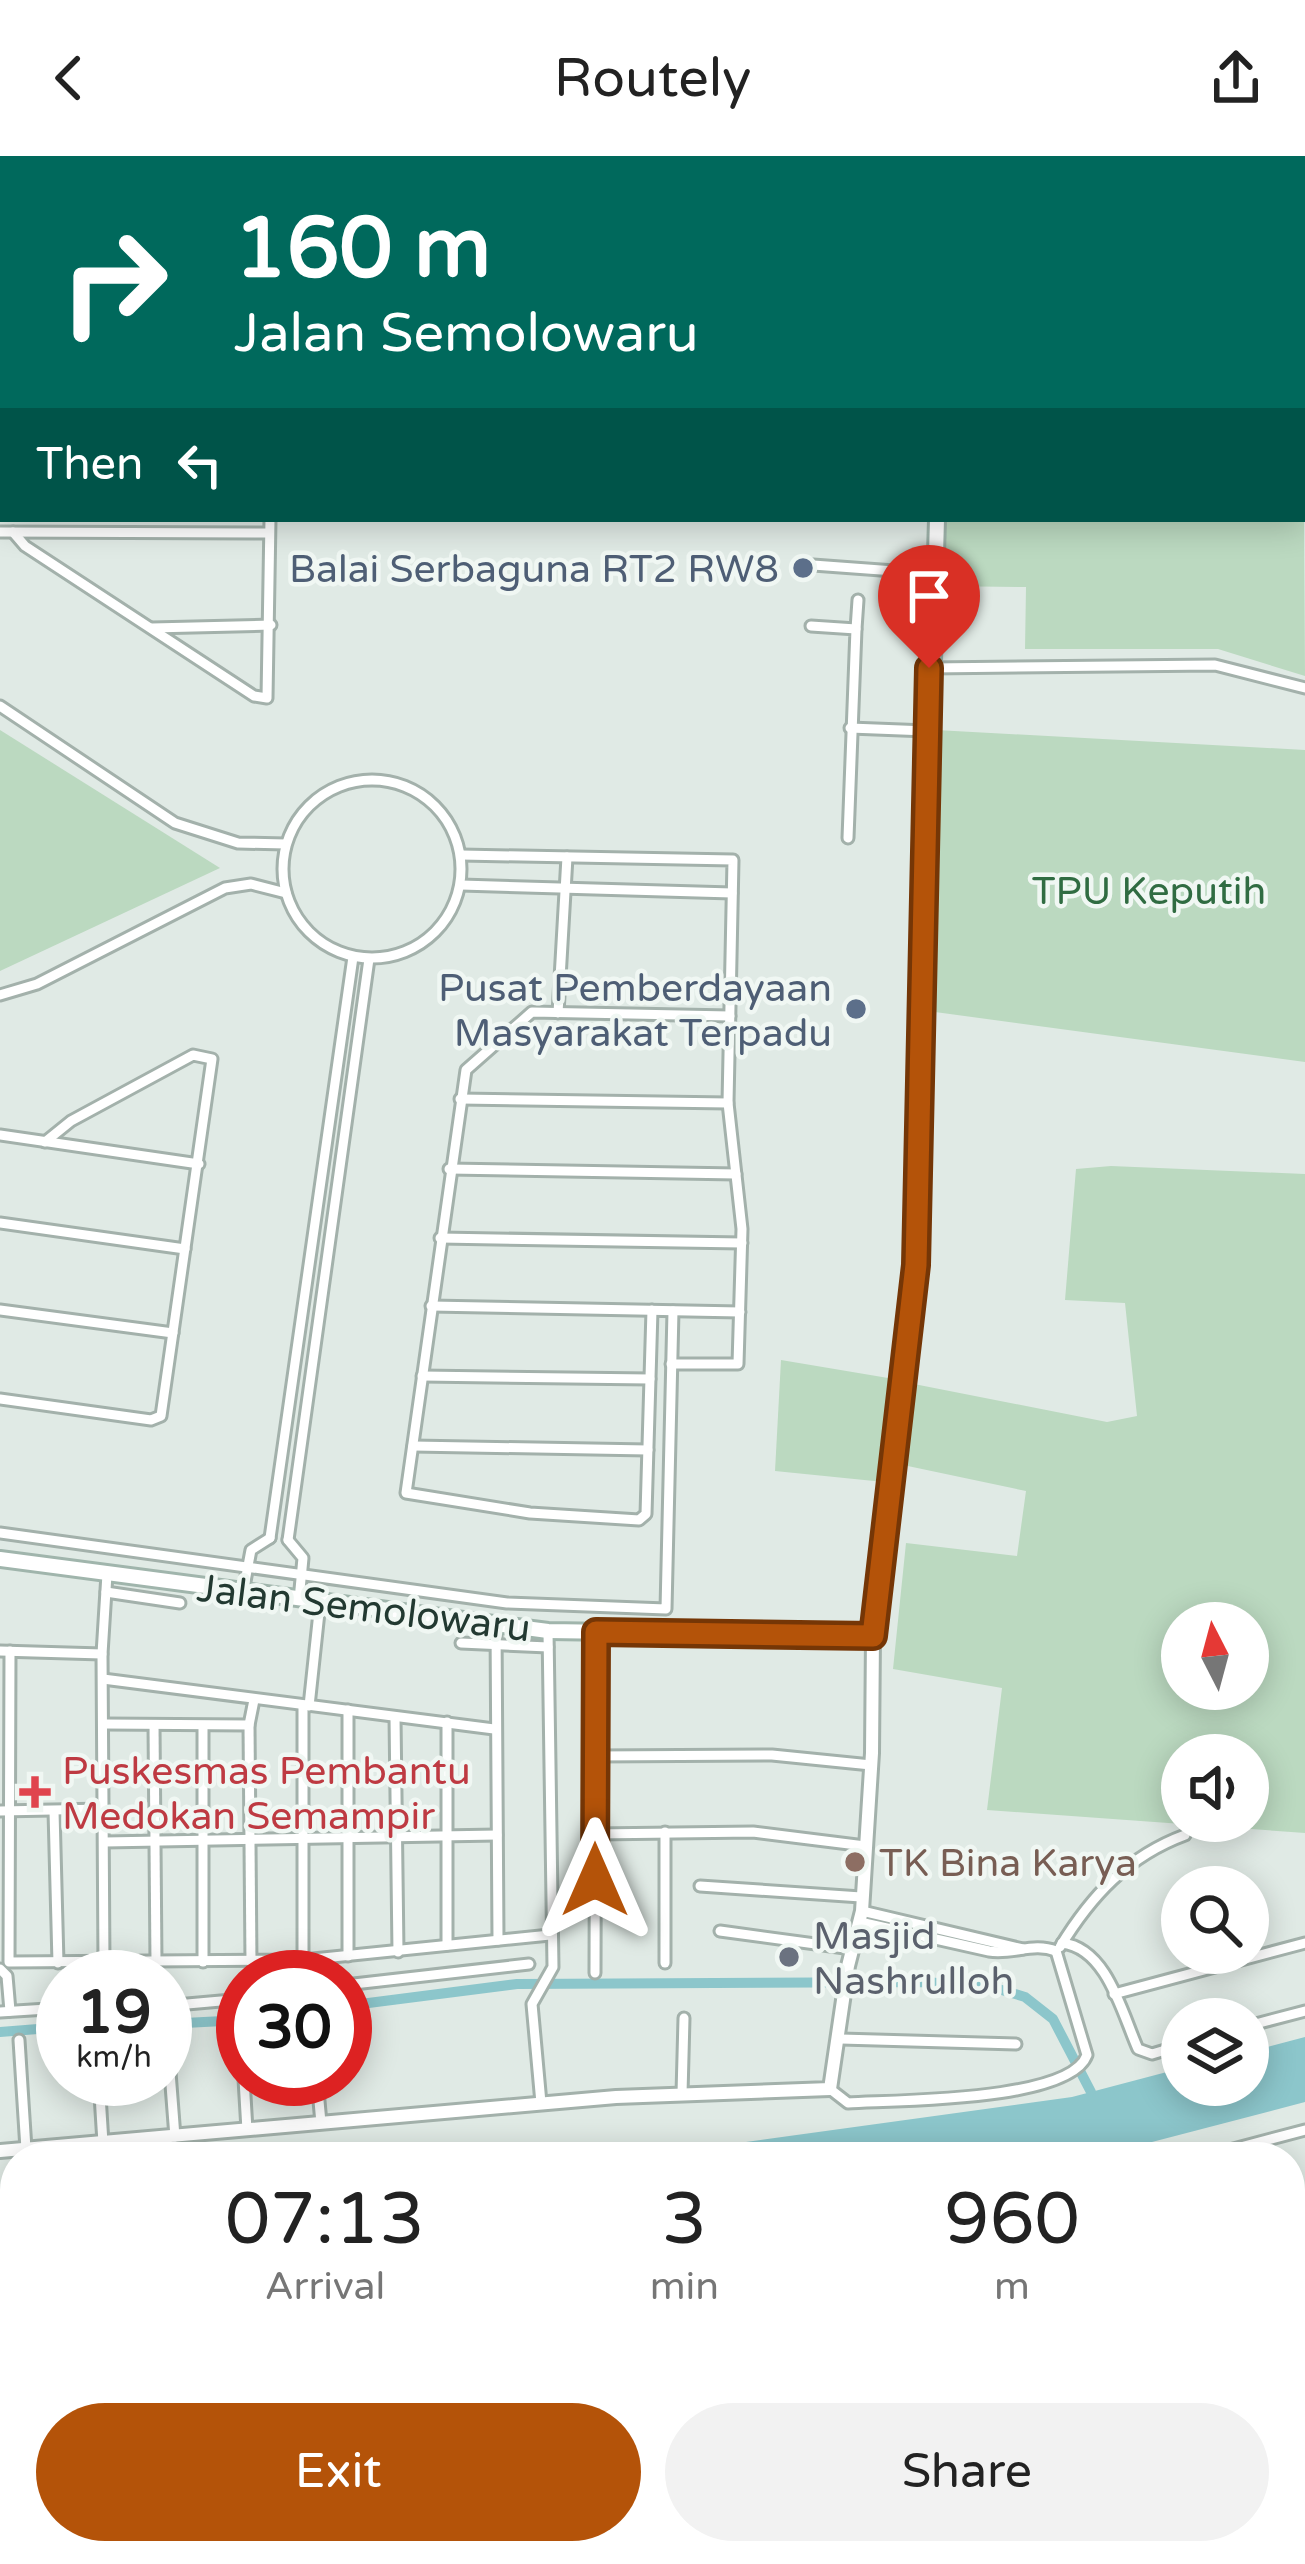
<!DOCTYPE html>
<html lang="en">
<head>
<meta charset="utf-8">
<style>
  :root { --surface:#fff; --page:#f2f2f2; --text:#222; --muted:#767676; --accent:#b45309 }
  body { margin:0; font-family:"Varela Round",sans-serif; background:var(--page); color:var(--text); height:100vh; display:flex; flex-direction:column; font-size:45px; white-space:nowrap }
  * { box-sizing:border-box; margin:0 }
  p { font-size:39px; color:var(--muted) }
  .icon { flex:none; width:66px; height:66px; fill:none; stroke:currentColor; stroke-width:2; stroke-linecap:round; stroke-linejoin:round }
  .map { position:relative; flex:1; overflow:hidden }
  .panel { position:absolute; left:0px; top:1986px; width:1305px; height:423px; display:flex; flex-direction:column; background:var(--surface); border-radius:48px 48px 0 0; box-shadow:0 6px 30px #0003 }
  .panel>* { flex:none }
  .banner { position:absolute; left:0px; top:0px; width:1305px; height:366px; box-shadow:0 6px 30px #0003; background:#00695c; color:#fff; overflow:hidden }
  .needle { width:78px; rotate:354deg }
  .tools { position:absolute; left:1161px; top:1446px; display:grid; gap:24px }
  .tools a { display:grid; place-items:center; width:108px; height:108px; border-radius:50%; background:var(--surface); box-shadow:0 6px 30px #0003; font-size:60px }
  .speed { position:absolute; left:36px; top:1794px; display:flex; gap:24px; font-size:60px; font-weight:700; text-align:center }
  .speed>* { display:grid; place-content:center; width:156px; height:156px; border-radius:50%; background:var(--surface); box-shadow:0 6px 30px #0003; line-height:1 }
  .speed small { font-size:30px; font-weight:400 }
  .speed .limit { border:18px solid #d22; background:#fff; color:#111 }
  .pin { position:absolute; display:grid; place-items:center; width:102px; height:102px; color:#fff; margin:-123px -51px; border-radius:50% 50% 50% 0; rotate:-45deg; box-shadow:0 0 12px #0007 }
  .pin .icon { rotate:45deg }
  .me { position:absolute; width:132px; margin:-66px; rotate:0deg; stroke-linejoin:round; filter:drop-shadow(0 0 9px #0008) }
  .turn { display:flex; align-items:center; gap:42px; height:252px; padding:0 36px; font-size:54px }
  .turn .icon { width:156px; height:156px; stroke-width:2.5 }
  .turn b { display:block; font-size:84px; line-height:102px }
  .then { display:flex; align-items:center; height:114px; padding:0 36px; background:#0003; gap:24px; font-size:45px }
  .eta { display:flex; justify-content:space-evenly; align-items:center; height:204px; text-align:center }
  .eta b { font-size:72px; font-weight:600; line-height:84px }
  .action { display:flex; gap:24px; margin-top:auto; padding:24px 36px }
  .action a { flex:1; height:138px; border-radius:72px; background:var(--accent); color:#fff; font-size:48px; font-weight:600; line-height:138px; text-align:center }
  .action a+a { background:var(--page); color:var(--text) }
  header { display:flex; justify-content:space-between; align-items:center; height:156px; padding:0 36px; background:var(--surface); font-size:54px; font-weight:600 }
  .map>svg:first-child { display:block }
  .green { fill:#bbd9c0; fill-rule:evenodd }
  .water { fill:#8cc6cb }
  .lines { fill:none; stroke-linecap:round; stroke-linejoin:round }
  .canal { stroke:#8cc6cb; stroke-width:10 }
  .minor-casing { stroke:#a3b1ab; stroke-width:15 }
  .tertiary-casing { stroke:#a3b1ab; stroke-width:18 }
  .secondary-casing { stroke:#a0b5ac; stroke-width:20 }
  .minor { stroke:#fff; stroke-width:9 }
  .tertiary { stroke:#fff; stroke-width:12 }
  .secondary { stroke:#fff; stroke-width:14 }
  .route-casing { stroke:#753606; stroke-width:30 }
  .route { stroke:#b45309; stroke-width:21 }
  .service-dot { fill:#5c6f8a; stroke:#f0f7f3; stroke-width:4.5 }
  .health-dot { fill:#e0444e; stroke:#f0f7f3; stroke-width:4.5 }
  .education-dot { fill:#8d6e63; stroke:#f0f7f3; stroke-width:4.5 }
  .worship-dot { fill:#6b7280; stroke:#f0f7f3; stroke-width:4.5 }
  .labels { text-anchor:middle; stroke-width:9; stroke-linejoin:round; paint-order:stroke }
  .service-label { font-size:39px; fill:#4e5e75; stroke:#f0f7f3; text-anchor:end }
  .park-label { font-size:39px; fill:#306c42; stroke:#f0f7f3 }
  .street-label { font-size:39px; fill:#223931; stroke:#f0f7f3 }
  .health-label { font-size:39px; fill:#be3a42; stroke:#f0f7f3; text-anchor:start }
  .education-label { font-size:39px; fill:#785e54; stroke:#f0f7f3; text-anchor:start }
  .worship-label { font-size:39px; fill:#5b616d; stroke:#f0f7f3; text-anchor:start }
</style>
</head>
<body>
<header><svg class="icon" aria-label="back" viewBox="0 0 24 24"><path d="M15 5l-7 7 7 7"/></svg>Routely<svg class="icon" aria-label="share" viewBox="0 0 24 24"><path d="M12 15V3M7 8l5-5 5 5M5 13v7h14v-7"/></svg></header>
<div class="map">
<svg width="1305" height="2408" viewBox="0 0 1305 2408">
  <rect width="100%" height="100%" fill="#e0eae5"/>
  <g class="green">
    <path d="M1302 42 1305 520 1218 493H1025L1026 431 938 430 942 363H1302Z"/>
    <path d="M0 574 220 712 0 815Z"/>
    <path d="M936 574 1305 594V906L935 856Z"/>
    <path d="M1111 1010 1305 1018V1677L987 1654 1002 1532 893 1513 906 1387 1017 1400 1026 1335 903 1309 914 1228 1107 1266 1137 1260 1125 1147 1065 1144 1076 1013ZM1248 1467V1533H1182V1467ZM1248 1599V1665H1182V1599Z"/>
    <path d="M781 1204 900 1224 884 1326 775 1315Z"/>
  </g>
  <path class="water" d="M1305 1881V1946L1152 1986 1066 2001H638L1072 1941 1182 1912V1929H1248V1896Z"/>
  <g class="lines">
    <g class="canal">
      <path d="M345 1850 517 1828 926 1826 995 1832 1025 1841 1053 1863 1091 1936"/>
      <path d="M165 1868 243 1864"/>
      <path d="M0 1876 63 1871"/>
    </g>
    <defs>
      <g id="minor">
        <path d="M925 0 932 3"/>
        <path d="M864 3 865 0"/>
        <path d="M911 3 912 0"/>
        <path d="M979 3V0"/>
        <path d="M1302 29H1305"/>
        <path d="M0 265H3"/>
        <path d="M0 376 269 377"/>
        <path d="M13 376 25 390 254 540 267 542 270 363"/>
        <path d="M813 409 935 418"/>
        <path d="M811 470 856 473 848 682"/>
        <path d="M152 472 271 469"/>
        <path d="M856 473 858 444"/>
        <path d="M930 512 1215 509 1305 532"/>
        <path d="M0 550 175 667 238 687 286 688"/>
        <path d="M850 572 927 575"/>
        <circle cx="372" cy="713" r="89"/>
        <path d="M461 699 733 704 728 947 742 1073 738 1208H671"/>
        <path d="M461 729 732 737"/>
        <path d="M0 839 37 828 225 732 251 728 286 737"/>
        <path d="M558 857 567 701"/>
        <path d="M460 943 728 947"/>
        <path d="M0 979 199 1008"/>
        <path d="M449 1013 736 1018"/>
        <path d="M0 1067 185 1093"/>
        <path d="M440 1082 742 1087"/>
        <path d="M431 1150 740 1156"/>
        <path d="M0 1154 173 1177"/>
        <path d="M652 1154 646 1358 639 1364 530 1357 406 1337 466 914 532 856 730 860"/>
        <path d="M422 1220 650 1223"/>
        <path d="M0 1243 151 1264 161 1260 212 903 193 899 71 965 45 986"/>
        <path d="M413 1290 648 1294"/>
        <path d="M0 1377 507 1447 666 1453 673 1155"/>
        <path d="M270 1382 353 801"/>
        <path d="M288 1384 369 803"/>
        <path d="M288 1384 303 1402 299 1444"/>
        <path d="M106 1436 180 1447"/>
        <path d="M243 1436 251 1394 270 1382"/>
        <path d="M496 1470 498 1784"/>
        <path d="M461 1487 548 1491"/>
        <path d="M0 1495 102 1498"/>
        <path d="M10 1495 9 1806 303 1804 550 1779"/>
        <path d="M103 1523 494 1573"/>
        <path d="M303 1549V1804"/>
        <path d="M309 1550 320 1447"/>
        <path d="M348 1554V1800"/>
        <path d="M395 1561 398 1796"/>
        <path d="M447 1566V1789"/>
        <path d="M105 1568 249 1569 254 1544"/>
        <path d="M154 1569 156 1806"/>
        <path d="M249 1569 251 1806"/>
        <path d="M203 1570V1806"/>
        <path d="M596 1600 772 1599 871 1609"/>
        <path d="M0 1655 105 1653"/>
        <path d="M54 1655 58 1807"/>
        <path d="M665 1676V1807"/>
        <path d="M595 1678 753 1676 865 1690"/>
        <path d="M105 1686 497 1679"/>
        <path d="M700 1730 861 1741"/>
        <path d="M862 1755 1023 1793"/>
        <path d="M860 1766 989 1795C1013 1799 1033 1786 1056 1795"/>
        <path d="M720 1775 852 1793"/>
        <path d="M1062 1787C1107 1792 1122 1857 1138 1893L1152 1898 1182 1889"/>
        <path d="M1060 1791C1091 1740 1128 1700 1185 1679"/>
        <path d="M104 1807 102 1498 107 1418"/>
        <path d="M0 1813 7 1820 10 1855"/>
        <path d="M595 1817 596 1476"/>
        <path d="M345 1829 529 1808"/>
        <path d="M1114 1838 1305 1787"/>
        <path d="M165 1850 243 1843"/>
        <path d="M0 1856 63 1852"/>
        <path d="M1248 1870 1305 1855"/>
        <path d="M240 1875 243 1913"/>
        <path d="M167 1877 175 1981"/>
        <path d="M841 1883 1016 1888"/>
        <path d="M19 1884 26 1993"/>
        <path d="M99 1923 103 1987"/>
        <path d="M244 1923 247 1974"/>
        <path d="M317 1923 321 1967"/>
        <path d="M830 1933 848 1947C894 1944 1070 1946 1087 1899L1056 1795"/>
        <path d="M682 1938 684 1862"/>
        <path d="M541 1947 532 1848 553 1811 548 1475"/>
        <path d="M1203 2001 1305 1974"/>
        <path d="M1303 2137H1305"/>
        <path d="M0 2151 15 2150"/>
        <path d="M0 2272 15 2270"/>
        <path d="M1290 2279 1305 2278"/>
        <path d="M1290 2331 1305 2330"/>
        <path d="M0 2335 15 2334"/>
        <path d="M461 2394 464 2408"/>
        <path d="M552 2394 553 2408"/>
        <path d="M704 2394 711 2398 767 2394"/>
        <path d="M769 2394 771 2408"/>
        <path d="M842 2394 844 2408"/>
        <path d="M981 2394 983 2408"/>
        <path d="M1054 2394 1056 2408"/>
        <path d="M1131 2394 1133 2408"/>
        <path d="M1216 2394 1218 2408"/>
        <path d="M0 2401 78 2394"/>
        <path d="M118 2408 119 2394"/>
      </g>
      <path id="tertiary" d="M0 1995 616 1941 830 1933 848 1810 862 1755 872 1597 873 1480"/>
      <g id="secondary">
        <path d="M1047 3 1048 0"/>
        <path d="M0 1403 548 1475 873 1480 916 1109 937 363"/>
      </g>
    </defs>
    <use href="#minor" class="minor-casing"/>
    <use href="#tertiary" class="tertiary-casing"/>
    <use href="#secondary" class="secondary-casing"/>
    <use href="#minor" class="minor"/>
    <use href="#tertiary" class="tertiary"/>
    <use href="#secondary" class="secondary"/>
  </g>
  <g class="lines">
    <defs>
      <path id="route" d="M595 1724 596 1476 873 1480 916 1109 929 512"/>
    </defs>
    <use href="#route" class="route-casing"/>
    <use href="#route" class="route"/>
  </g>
  <g class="service-dot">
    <circle cx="803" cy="412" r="12"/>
    <circle cx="856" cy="853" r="12"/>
  </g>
  <path class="health-dot" d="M29 1618h12v12h12v12h-12v12h-12v-12h-12v-12h12z"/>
  <circle class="education-dot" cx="855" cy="1706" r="12"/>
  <circle class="worship-dot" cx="789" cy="1801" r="12"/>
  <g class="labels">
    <g class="service-label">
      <text x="779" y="426">Balai Serbaguna RT2 RW8</text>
      <text x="832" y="845">Pusat Pemberdayaan<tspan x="832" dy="45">Masyarakat Terpadu</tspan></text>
    </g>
    <g class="park-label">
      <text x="1149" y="748">TPU Keputih</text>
    </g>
    <g class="street-label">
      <text transform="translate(364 1451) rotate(7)" y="14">Jalan Semolowaru</text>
    </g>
    <g class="health-label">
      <text x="62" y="1628">Puskesmas Pembantu<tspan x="62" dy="45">Medokan Semampir</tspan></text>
    </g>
    <g class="education-label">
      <text x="879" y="1720">TK Bina Karya</text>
    </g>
    <g class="worship-label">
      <text x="813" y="1793">Masjid<tspan x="813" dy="45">Nashrulloh</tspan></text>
    </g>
  </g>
</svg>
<div class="tools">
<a><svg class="needle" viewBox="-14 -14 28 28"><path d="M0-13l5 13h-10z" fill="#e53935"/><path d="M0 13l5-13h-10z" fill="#767676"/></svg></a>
<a><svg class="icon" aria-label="sound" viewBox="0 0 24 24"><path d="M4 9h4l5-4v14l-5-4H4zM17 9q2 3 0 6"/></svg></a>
<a><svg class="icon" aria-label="search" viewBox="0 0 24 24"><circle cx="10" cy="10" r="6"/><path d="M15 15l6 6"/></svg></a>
<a><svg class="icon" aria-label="layers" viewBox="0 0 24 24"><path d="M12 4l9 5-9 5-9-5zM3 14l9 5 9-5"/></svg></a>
</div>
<div class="speed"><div>19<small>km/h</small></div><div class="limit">30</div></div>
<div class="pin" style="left:929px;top:512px;background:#d93025"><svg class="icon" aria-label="arrive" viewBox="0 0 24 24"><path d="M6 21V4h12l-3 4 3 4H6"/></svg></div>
<svg class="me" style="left:595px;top:1724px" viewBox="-20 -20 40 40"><path d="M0-17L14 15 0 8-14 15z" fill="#b45309" stroke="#fff" stroke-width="4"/></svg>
<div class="banner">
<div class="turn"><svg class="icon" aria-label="right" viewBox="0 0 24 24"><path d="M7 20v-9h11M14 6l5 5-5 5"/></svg><div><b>160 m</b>Jalan Semolowaru</div></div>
<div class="then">Then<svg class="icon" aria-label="left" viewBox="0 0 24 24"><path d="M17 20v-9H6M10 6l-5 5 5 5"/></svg></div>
</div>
<section class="panel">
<div class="eta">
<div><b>07:13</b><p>Arrival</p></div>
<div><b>3</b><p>min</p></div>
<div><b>960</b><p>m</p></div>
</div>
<div class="action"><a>Exit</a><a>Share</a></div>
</section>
</div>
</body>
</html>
